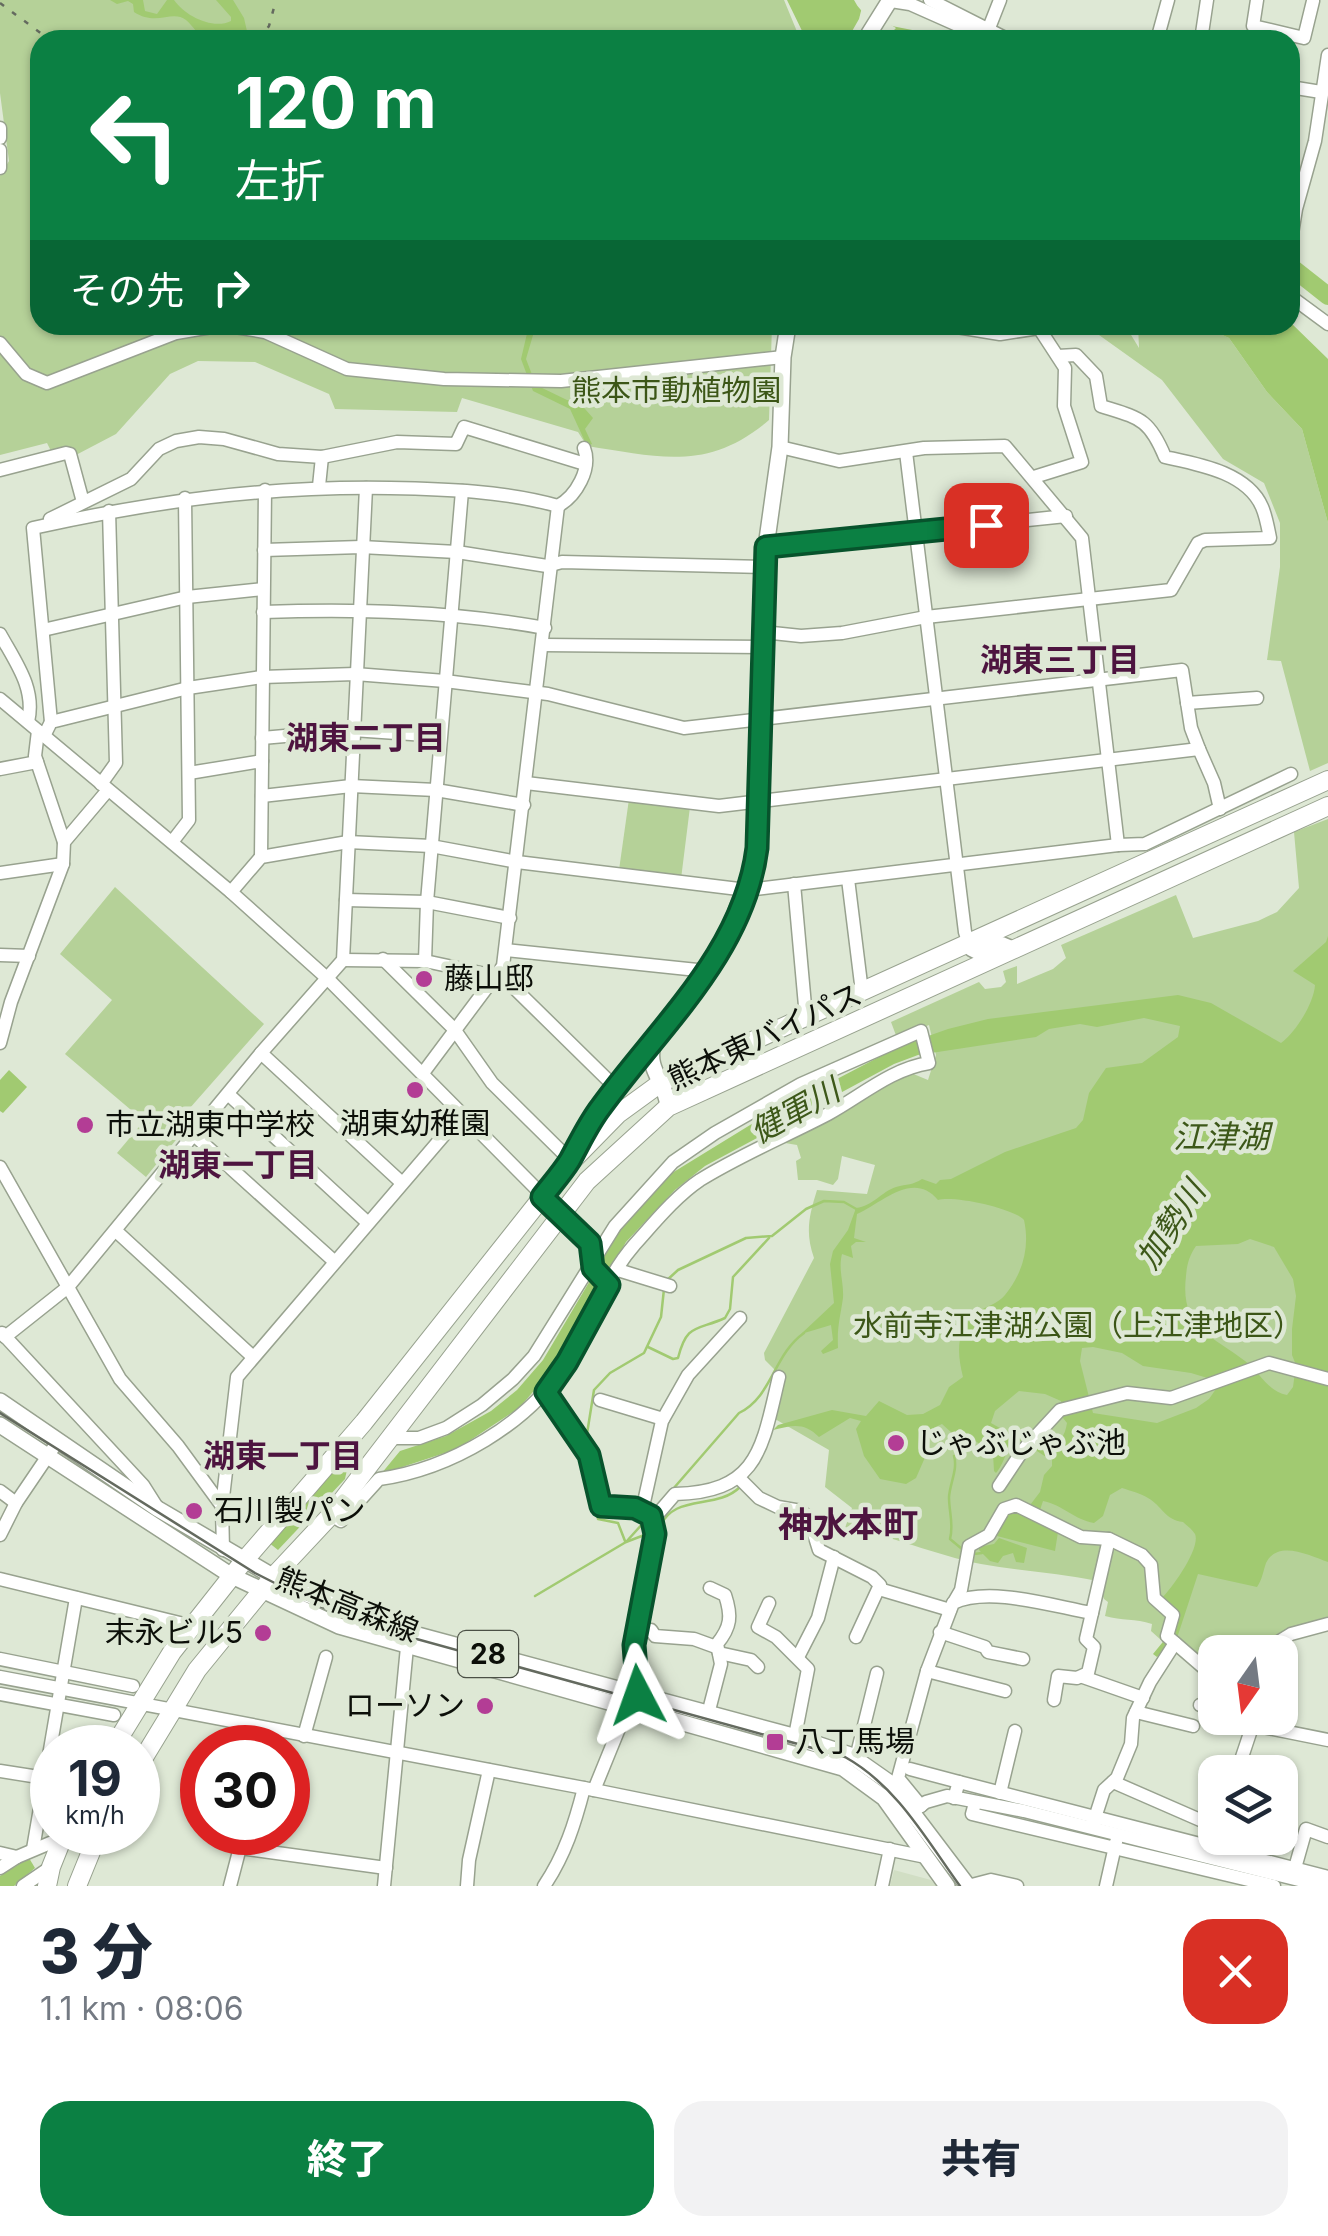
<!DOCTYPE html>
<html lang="ja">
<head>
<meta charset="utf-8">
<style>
  :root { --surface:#fff; --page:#f2f2f3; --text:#1f2937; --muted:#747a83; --accent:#0b8043 }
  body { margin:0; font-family:Inter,"Noto Sans JP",sans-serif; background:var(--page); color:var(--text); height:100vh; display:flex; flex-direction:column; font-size:38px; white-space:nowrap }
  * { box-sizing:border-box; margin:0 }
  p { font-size:32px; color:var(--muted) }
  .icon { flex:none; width:55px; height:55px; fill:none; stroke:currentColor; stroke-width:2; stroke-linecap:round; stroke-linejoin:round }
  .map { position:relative; height:1886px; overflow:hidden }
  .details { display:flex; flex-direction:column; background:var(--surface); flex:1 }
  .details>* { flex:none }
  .banner { position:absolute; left:30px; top:30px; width:1270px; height:305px; border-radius:30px; box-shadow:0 2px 8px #0004; background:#0b8043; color:#fff; overflow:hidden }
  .needle { width:65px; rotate:194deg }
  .fabs { position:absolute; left:1198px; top:1635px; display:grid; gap:20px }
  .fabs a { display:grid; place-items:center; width:100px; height:100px; border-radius:20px; background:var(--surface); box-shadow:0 2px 8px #0004; font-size:50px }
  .speed { position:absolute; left:30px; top:1725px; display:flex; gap:20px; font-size:50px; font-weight:700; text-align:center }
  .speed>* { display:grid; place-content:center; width:130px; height:130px; border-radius:50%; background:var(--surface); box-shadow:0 2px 8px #0004; line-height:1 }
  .speed small { font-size:25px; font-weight:400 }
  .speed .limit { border:15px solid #d22; background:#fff; color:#111 }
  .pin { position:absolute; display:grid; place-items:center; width:85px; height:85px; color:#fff; margin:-42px; border-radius:20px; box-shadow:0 5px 15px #0006 }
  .me { position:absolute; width:110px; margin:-55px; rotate:356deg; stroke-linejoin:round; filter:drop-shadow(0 0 8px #0008) }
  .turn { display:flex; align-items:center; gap:35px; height:210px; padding:0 40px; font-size:45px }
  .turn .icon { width:130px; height:130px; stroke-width:2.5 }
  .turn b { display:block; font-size:70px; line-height:85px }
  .then { display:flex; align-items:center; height:95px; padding:0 40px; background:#0003; gap:20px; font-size:38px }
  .round { display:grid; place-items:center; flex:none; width:105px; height:105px; border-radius:30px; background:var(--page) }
  .summary { display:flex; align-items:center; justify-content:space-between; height:170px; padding:0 40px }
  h1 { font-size:60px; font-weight:800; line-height:75px }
  .primary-button { display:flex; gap:20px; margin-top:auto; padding:20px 40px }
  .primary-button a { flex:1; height:115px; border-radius:30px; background:var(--accent); color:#fff; font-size:40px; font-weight:800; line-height:115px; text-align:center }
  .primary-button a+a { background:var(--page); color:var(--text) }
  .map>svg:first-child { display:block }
  .built { fill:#d1dec4 }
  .green { fill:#b5d198 }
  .water { fill:#a1ca71; fill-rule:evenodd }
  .pier { fill:#dee8d5 }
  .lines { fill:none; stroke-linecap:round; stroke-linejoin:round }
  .stream { stroke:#a1ca71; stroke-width:2.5 }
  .river { stroke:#a1ca71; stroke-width:18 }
  .minor-casing { stroke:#98a28f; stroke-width:15 }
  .major-casing { stroke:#98a28f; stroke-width:18 }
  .highway-casing { stroke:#98a28f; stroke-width:20 }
  .minor { stroke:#fff; stroke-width:12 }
  .major { stroke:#fff; stroke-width:15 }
  .highway { stroke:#fff; stroke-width:18 }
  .tram { stroke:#646a5f; stroke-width:2.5 }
  .rail { stroke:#646a5f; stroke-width:2.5; stroke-dasharray:5 10; stroke-linecap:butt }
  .route-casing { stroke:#07532c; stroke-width:25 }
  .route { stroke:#0b8043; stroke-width:18 }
  .poi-dot { fill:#b33d95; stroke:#dee8d5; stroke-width:4 }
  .labels { text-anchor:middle; stroke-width:9; stroke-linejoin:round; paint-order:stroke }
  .shield { fill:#dee8d5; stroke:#4b5046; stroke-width:2.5 }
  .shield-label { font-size:28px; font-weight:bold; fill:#0c0f09 }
  .park-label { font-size:30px; fill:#3c5617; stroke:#dee8d5 }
  .poi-label { font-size:30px; fill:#0c0f09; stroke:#dee8d5; text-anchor:start }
  .street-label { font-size:30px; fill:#0c0f09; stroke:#dee8d5 }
  .neighbourhood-label { font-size:32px; font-weight:bold; fill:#4d143f; stroke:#dee8d5 }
  .water-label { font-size:32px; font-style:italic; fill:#3d5819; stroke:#dee8d5 }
  .quarter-label { font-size:35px; font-weight:bold; fill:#4d143f; stroke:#dee8d5 }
</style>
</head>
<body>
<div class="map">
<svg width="1328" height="1886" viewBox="0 0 1328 1886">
  <rect width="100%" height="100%" fill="#dee8d5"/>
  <path class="built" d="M894 1870 931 1880 936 1886H890Z"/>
  <g class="green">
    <path d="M0 0H784L798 34 806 40H40V325H772L769 420C708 472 659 457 587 446L578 432 462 398 457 412 335 409 329 394 255 362 198 361 170 374 116 434 74 456 53 455 47 443 0 455V176L9 161 0 93Z"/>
    <path d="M1085 325H1125L1139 348 1138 325H1200L1229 338 1267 392 1302 429 1328 523V763L1310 771 1281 661 1267 660 1280 567V523L1264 483 1223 459 1162 380Z"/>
    <path d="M629 799 690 807 681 879 619 870Z"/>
    <path d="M1328 819V1621L1295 1630 1254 1652H1215V1667L1211 1668 1176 1642 1161 1640 1151 1631 1152 1624C1135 1618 1122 1621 1105 1616L1108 1602 1104 1599 1097 1581C1059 1573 1019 1571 981 1564 934 1555 892 1535 845 1528L852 1508 825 1487 829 1450 775 1419 777 1372 765 1360 764 1353 814 1258C805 1232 809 1216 817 1190L867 1194 875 1165 842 1156 838 1179 833 1185 817 1180H798L796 1161 801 1158 797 1145 779 1142 911 1073 928 1080 936 1055 929 1025 897 1038 891 1022 979 982 985 989 1001 987 1006 982 1003 971 1017 966V984L1053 969 1066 958 1061 945 1176 895 1193 938 1258 921 1277 912 1299 888 1294 832Z"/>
    <path d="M115 887 264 1024 182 1117 188 1125 146 1177 117 1153 144 1121 65 1054 112 1000 60 954Z"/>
  </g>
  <g class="water">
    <path d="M110 0H143L145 11 157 14 167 0H174C185 16 213 30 231 21V17L216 0H233L244 18 249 40H204C198 34 192 25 186 20 172 9 157 27 134 12L133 4 128 1 117 4Z"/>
    <path d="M787 0H854C870 33 916 24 943 40H811L805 37Z"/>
    <path d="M1290 322 1328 359V523L1302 429 1267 392 1229 338 1200 325H1290Z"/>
    <path d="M529 325H536L526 359 536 385 567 400 578 401 593 418 585 429 592 444 587 446 570 409 533 391 521 359Z"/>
    <path d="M1328 936V1562C1310 1556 1278 1539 1266 1563 1263 1572 1262 1580 1257 1587L1198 1574 1177 1638 1157 1657 1153 1654 1171 1632 1162 1598C1172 1588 1201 1548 1195 1534 1192 1529 1187 1526 1183 1522 1165 1520 1162 1506 1148 1498 1140 1493 1131 1491 1122 1488L1110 1495 1103 1516 1094 1523C1075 1520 1061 1504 1043 1501L1039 1513 1058 1532 1055 1551 997 1536 1011 1509 1024 1513 1040 1492 1044 1475 1052 1466V1460C1038 1454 1024 1439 1012 1438 1010 1445 1002 1467 996 1473L994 1471 993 1454 962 1431 952 1433 942 1424 929 1430 930 1446 916 1478 906 1484 880 1479 864 1456 856 1429 861 1421 850 1418 819 1437C804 1422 793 1425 773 1430L778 1425 832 1410 866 1416 879 1401 907 1415 923 1414 940 1405 949 1387 963 1377C957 1353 955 1329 978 1312 986 1306 998 1304 1005 1295 1023 1273 1030 1247 1024 1220 1013 1208 953 1195 938 1200 913 1170 882 1203 857 1214L854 1238 866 1242H856L851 1246 853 1258 842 1254C838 1270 844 1282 843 1298 840 1319 837 1326 838 1348L823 1354 821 1351 833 1340 831 1325 801 1334 834 1303 830 1264 833 1251 848 1230 856 1208C873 1206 881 1192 896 1187 907 1184 913 1185 922 1179L936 1184 940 1180 951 1179 1005 1152 1076 1128 1083 1120 1089 1093 1106 1068 1142 1063 1178 1037 1180 1026 1144 1018 1097 1027 1080 1024 1049 1029 1036 1037 918 1055 894 1064 705 1166 675 1190 626 1242 559 1362 519 1408 457 1449 381 1474 400 1451 446 1436 491 1411 517 1390 543 1360 620 1230 672 1173 755 1122 900 1046 948 1029 988 1019 1178 995 1211 1003 1281 1043C1296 1032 1314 1003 1315 985L1293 971 1326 942ZM1250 1239 1274 1247 1293 1279 1296 1296 1292 1329V1355L1296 1365 1293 1387 1287 1395C1267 1391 1260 1372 1245 1361 1209 1334 1180 1327 1186 1276 1187 1265 1189 1256 1196 1246L1238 1244ZM1093 1347 1122 1353 1143 1366 1191 1373 1214 1380 1216 1389 1209 1399 1196 1408 1157 1423 1093 1413 1080 1361 1082 1348ZM1019 1391 1045 1394 1061 1401 1063 1418 1067 1423C1065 1436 1059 1444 1048 1452L1037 1449 991 1423 995 1411Z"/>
    <path d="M9 1070 27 1087 3 1113 0 1111V1080Z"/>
    <path d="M348 1465 345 1479 278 1550 268 1542 331 1474Z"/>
    <path d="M999 1538 1027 1548 1024 1563 1016 1562 1013 1553 1003 1556 998 1563 990 1561 979 1550V1547L994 1544Z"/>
    <path d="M29 1858 35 1868 14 1886H0V1876Z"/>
  </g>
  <path class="pier" d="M862 7 896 28 884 40H847L859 19Z"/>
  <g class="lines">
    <g class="stream">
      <path d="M666 1281 678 1270 746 1238 772 1236 806 1209 824 1201 844 1202 858 1210"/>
      <path d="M648 1347 673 1359 678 1358C687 1323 696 1331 725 1318L730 1309 733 1277 769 1238"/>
      <path d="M586 1440 594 1390 610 1373 644 1353 661 1317 664 1289"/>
      <path d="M954 1456C958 1469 950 1483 949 1497 949 1512 954 1525 950 1539L962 1549"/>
      <path d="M673 1489 739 1413C773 1396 773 1355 804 1333"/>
      <path d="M596 1507 598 1519 618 1523 625 1541"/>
      <path d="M659 1529C673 1492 716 1511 740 1487"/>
      <path d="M626 1542 645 1521"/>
      <path d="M974 1554 982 1553"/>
      <path d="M535 1596 626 1542 647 1534"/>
    </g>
    <path class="river" d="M1290 266 1328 296"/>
    <defs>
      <g id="minor">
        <path d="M930 0 1009 40"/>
        <path d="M1257 0 1253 26 1304 38 1313 1"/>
        <path d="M891 1 910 4 991 40"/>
        <path d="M989 28 1000 0"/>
        <path d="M1157 40 1168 0"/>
        <path d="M1201 40 1207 0"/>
        <path d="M1290 87 1321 92"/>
        <path d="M0 128V138"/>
        <path d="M0 150V168"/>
        <path d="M1290 246 1296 209 1315 141 1328 55"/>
        <path d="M1290 296 1328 324"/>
        <path d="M945 325 1000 334 1039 328"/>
        <path d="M0 343 26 374 47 383 176 333 223 325 265 332 347 369 444 379 561 381 783 357"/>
        <path d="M906 452 965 932 971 950 977 953 1002 943 1014 948"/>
        <path d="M0 470 66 453 70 454 83 502"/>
        <path d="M1034 477 1082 462 1064 406 1065 368 1037 325"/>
        <path d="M319 486 322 457"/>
        <path d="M558 506C576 496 592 469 584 448"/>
        <path d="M50 519 131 479 159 449 176 441 199 437 224 439 278 454 322 457 397 442 456 444 464 427 585 464"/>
        <path d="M766 547 1066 516"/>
        <path d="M264 550 361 547 457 552 547 566 562 562 765 567"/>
        <path d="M263 612C358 609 451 611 545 628"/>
        <path d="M43 630 187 597 263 589"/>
        <path d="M763 632 801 636 842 633 926 617 1171 590 1198 543 1205 540 1270 538C1268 528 1266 516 1262 507 1247 472 1197 464 1165 457 1149 418 1139 418 1101 406L1096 376 1076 355 1058 356"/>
        <path d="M0 634C16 663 36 689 28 722"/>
        <path d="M543 645 763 647"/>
        <path d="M0 699 231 892 328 979 590 1243 593 1269 609 1285"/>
        <path d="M1187 703 1257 698"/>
        <path d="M51 722 33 528C154 501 266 486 390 488 445 489 505 491 558 506L503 966 423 1073"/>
        <path d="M38 731 35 756 64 842"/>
        <path d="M44 736 51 722 188 688 262 677 355 674 445 681 548 694 684 728 1182 670 1191 728 1199 749 719 806 526 783"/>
        <path d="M262 738 353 730 440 736"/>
        <path d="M1199 749 1214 783 1220 809"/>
        <path d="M0 769 37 762"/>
        <path d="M189 773 262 761"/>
        <path d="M101 784 116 763 109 511"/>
        <path d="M262 796 351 786 436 790 524 805"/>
        <path d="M172 842 189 820 185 498"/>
        <path d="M1118 845 1145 844 1291 774"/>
        <path d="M261 857 265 490"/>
        <path d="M0 873 63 864"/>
        <path d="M848 879 862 992"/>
        <path d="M794 884 806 1017"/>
        <path d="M231 892 261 857 348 842 431 846 517 862 747 890 1118 845 1082 538 1005 446 924 448 839 461 780 447"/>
        <path d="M346 900 427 902 510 918"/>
        <path d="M506 950 707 971"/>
        <path d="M0 955 29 956"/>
        <path d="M383 959 454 1029 492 1083 570 1160"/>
        <path d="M343 960 425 961 504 978 616 1088"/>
        <path d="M425 961 427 902 462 491"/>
        <path d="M0 1043 11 1002 63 864 64 842 108 790"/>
        <path d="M261 1053 402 1183"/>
        <path d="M228 1094 368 1223"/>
        <path d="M171 1118 194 1135 335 1262"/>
        <path d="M0 1167 120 1379 178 1446 222 1506"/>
        <path d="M116 1231 253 1357"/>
        <path d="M618 1270 670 1286"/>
        <path d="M2 1333 143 1485 155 1504"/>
        <path d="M5 1337 68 1287 261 1053 343 960 366 488"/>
        <path d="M546 1392 589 1455 599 1503 635 1508 651 1516 655 1535 633 1645 638 1695 627 1709 594 1790"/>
        <path d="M600 1400 663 1419"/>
        <path d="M739 1478 759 1498 778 1507 801 1511 809 1518 819 1550 872 1577 880 1585 856 1637"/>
        <path d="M999 1486 1023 1450 1060 1410 1127 1393 1171 1398 1269 1363 1328 1379"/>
        <path d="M0 1491 16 1503"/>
        <path d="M642 1511 662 1421 688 1375 740 1318"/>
        <path d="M331 1515 341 1521 379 1479C450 1469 529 1424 567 1362 590 1324 605 1278 635 1244 654 1223 676 1196 700 1180 740 1155 786 1136 828 1114 861 1096 891 1069 929 1063L921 1031 801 1084 715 1133 673 1162 615 1226 534 1356 513 1379 482 1405 446 1428 419 1438H390"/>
        <path d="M651 1516H656L675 1494C759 1492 762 1448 779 1377"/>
        <path d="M0 1535 16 1503 58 1441"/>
        <path d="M223 1550 222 1506 237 1377 462 1114"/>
        <path d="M0 1579 192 1626"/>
        <path d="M879 1589 950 1610"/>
        <path d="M954 1602 961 1590 969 1546 989 1535 1004 1509 1016 1505 1081 1537 1109 1539 1142 1555 1151 1565 1154 1598 1173 1615 1167 1636 1204 1668 1215 1670"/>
        <path d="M769 1603 758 1627 776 1637 808 1669 795 1736"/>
        <path d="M940 1632 985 1647 988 1652 1023 1659"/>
        <path d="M637 1633 651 1630 655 1636 694 1639 716 1647"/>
        <path d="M1262 1652 1291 1634 1328 1624"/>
        <path d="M719 1653 751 1660 758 1667"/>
        <path d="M798 1657 818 1618 834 1557"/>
        <path d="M0 1659 133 1686"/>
        <path d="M927 1671 1005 1691"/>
        <path d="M0 1677 584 1788 926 1857"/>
        <path d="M1083 1677 1143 1698"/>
        <path d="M0 1694 114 1715"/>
        <path d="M1054 1700 1058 1676 1077 1678 1088 1673 1094 1647 1086 1639 1092 1613"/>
        <path d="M1200 1705 1215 1709"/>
        <path d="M1136 1712 1193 1726"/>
        <path d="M708 1714 721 1664 717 1644C731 1627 732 1616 725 1595L710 1588"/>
        <path d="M1253 1725 1328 1740"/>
        <path d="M304 1736 326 1657"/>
        <path d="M266 1748 270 1729"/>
        <path d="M856 1758 877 1673"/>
        <path d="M910 1769 959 1782"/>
        <path d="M0 1771 45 1778"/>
        <path d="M1237 1772 1255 1718"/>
        <path d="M1113 1782 1207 1823H1215"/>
        <path d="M1000 1793 1015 1731"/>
        <path d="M954 1798 959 1782 1328 1877"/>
        <path d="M975 1803 972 1814 1274 1886"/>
        <path d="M921 1806 898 1778 927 1671 953 1603C989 1586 1052 1606 1092 1613L1109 1539"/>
        <path d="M907 1816 926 1802 947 1796 1024 1811 1323 1886"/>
        <path d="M1093 1824 1104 1790 1117 1778 1131 1744 1133 1718 1150 1682 1175 1643"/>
        <path d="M240 1848 386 1868"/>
        <path d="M33 1849 76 1598"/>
        <path d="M0 1853 17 1857 62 1838"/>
        <path d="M0 1868 17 1857"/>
        <path d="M1295 1868 1306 1829 1328 1837"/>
        <path d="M23 1886 51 1867"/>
        <path d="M230 1886 244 1832"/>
        <path d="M384 1886 407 1647"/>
        <path d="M467 1886 469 1860 489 1770"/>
        <path d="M544 1886C565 1855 575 1823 584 1788"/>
        <path d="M882 1886 890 1849"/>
        <path d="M968 1886 991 1880 1017 1886"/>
        <path d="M1106 1886 1116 1842"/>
      </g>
      <g id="major">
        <path d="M865 40 890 0"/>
        <path d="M668 1107C667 1084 646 1069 653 1046L725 941 755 860 766 547 780 447 783 357 788 325"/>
        <path d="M570 1159 603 1104 651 1043"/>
        <path d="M0 1401 158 1509 298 1591 414 1634 789 1735 850 1755 890 1783 968 1886"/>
        <path d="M0 1425 232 1576 339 1626 843 1768 884 1798 947 1886"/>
      </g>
      <g id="highway">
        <path d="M113 1748 172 1652 243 1562 364 1422 567 1166 618 1114 662 1082 1328 780"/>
        <path d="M138 1767 197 1670 273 1577 331 1515 587 1181 668 1107 1328 806"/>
        <path d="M47 1886 51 1867 65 1832"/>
        <path d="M77 1886 99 1832"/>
      </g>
    </defs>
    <use href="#minor" class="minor-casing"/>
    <use href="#major" class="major-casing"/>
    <use href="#highway" class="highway-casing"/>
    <use href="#minor" class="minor"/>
    <use href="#major" class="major"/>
    <use href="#highway" class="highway"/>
    <path class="tram" d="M0 1413 255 1573 320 1606 384 1630 845 1757C897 1786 926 1839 960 1886"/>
    <g class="rail">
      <path d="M0 3 50 40"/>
      <path d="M259 40 269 26 276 0"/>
    </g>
  </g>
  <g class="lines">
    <defs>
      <path id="route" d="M638 1695 634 1645 655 1534 651 1516 635 1508 601 1506 589 1455 546 1392 567 1362 609 1285 593 1268 590 1243 542 1197C551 1185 562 1173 570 1160 580 1142 588 1124 601 1107 659 1027 744 952 757 848L766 547 986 525"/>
    </defs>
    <use href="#route" class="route-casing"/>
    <use href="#route" class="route"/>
  </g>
  <g class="poi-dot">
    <circle cx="424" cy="979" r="10"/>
    <circle cx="415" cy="1090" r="10"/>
    <circle cx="85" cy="1125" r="10"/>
    <circle cx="896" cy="1443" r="10"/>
    <circle cx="194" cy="1511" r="10"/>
    <circle cx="263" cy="1633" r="10"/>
    <circle cx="485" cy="1706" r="10"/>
    <rect x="765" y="1732" width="20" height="20" rx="5"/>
  </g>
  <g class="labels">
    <rect class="shield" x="458" y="1631" width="60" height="46" rx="8"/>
    <g class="shield-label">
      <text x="488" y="1664">28</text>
    </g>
    <g class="park-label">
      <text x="676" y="401">熊本市動植物園</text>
      <text x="1078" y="1336">水前寺江津湖公園（上江津地区）</text>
    </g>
    <g class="poi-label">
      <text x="444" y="989">藤山邸</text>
      <text x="415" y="1134" text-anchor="middle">湖東幼稚園</text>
      <text x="105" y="1135">市立湖東中学校</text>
      <text x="916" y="1453">じゃぶじゃぶ池</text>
      <text x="214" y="1521">石川製パン</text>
      <text x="243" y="1643" text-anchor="end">末永ビル5</text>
      <text x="465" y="1716" text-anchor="end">ローソン</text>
      <text x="795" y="1752">八丁馬場</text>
    </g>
    <g class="street-label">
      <text transform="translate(765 1037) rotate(-25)" y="10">熊本東バイパス</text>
      <text transform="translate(347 1605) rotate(22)" y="10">熊本高森線</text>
    </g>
    <g class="neighbourhood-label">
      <text x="1060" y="671">湖東三丁目</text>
      <text x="366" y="749">湖東二丁目</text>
      <text x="238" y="1176">湖東一丁目</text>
      <text x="283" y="1467">湖東一丁目</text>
    </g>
    <g class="water-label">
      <text transform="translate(795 1111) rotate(-29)" y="11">健軍川</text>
      <text x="1221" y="1148">江津湖</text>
      <text transform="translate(1171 1225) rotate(-57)" y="11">加勢川</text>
    </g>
    <g class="quarter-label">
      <text x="848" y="1537">神水本町</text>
    </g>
  </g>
</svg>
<div class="fabs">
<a><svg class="needle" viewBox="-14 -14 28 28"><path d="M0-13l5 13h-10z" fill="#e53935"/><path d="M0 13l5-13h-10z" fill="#747a83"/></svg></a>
<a><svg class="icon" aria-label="layers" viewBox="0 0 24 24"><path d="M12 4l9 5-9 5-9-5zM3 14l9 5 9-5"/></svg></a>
</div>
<div class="speed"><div>19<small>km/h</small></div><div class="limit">30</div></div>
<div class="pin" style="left:986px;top:525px;background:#d93025"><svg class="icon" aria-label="arrive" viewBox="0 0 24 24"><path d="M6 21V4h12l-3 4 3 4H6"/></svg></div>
<svg class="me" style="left:638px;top:1695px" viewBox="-20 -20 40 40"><path d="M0-17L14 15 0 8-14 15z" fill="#0b8043" stroke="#fff" stroke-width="4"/></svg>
<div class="banner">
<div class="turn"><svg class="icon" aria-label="left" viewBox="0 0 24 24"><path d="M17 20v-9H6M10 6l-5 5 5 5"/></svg><div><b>120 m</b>左折</div></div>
<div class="then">その先<svg class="icon" aria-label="right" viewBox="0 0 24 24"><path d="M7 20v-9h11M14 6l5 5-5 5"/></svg></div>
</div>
</div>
<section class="details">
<div class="summary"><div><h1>3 分</h1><p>1.1 km · 08:06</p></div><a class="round" style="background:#d93025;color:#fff"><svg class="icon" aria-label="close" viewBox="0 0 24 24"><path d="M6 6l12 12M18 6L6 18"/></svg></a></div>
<div class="primary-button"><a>終了</a><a>共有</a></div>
</section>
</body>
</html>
